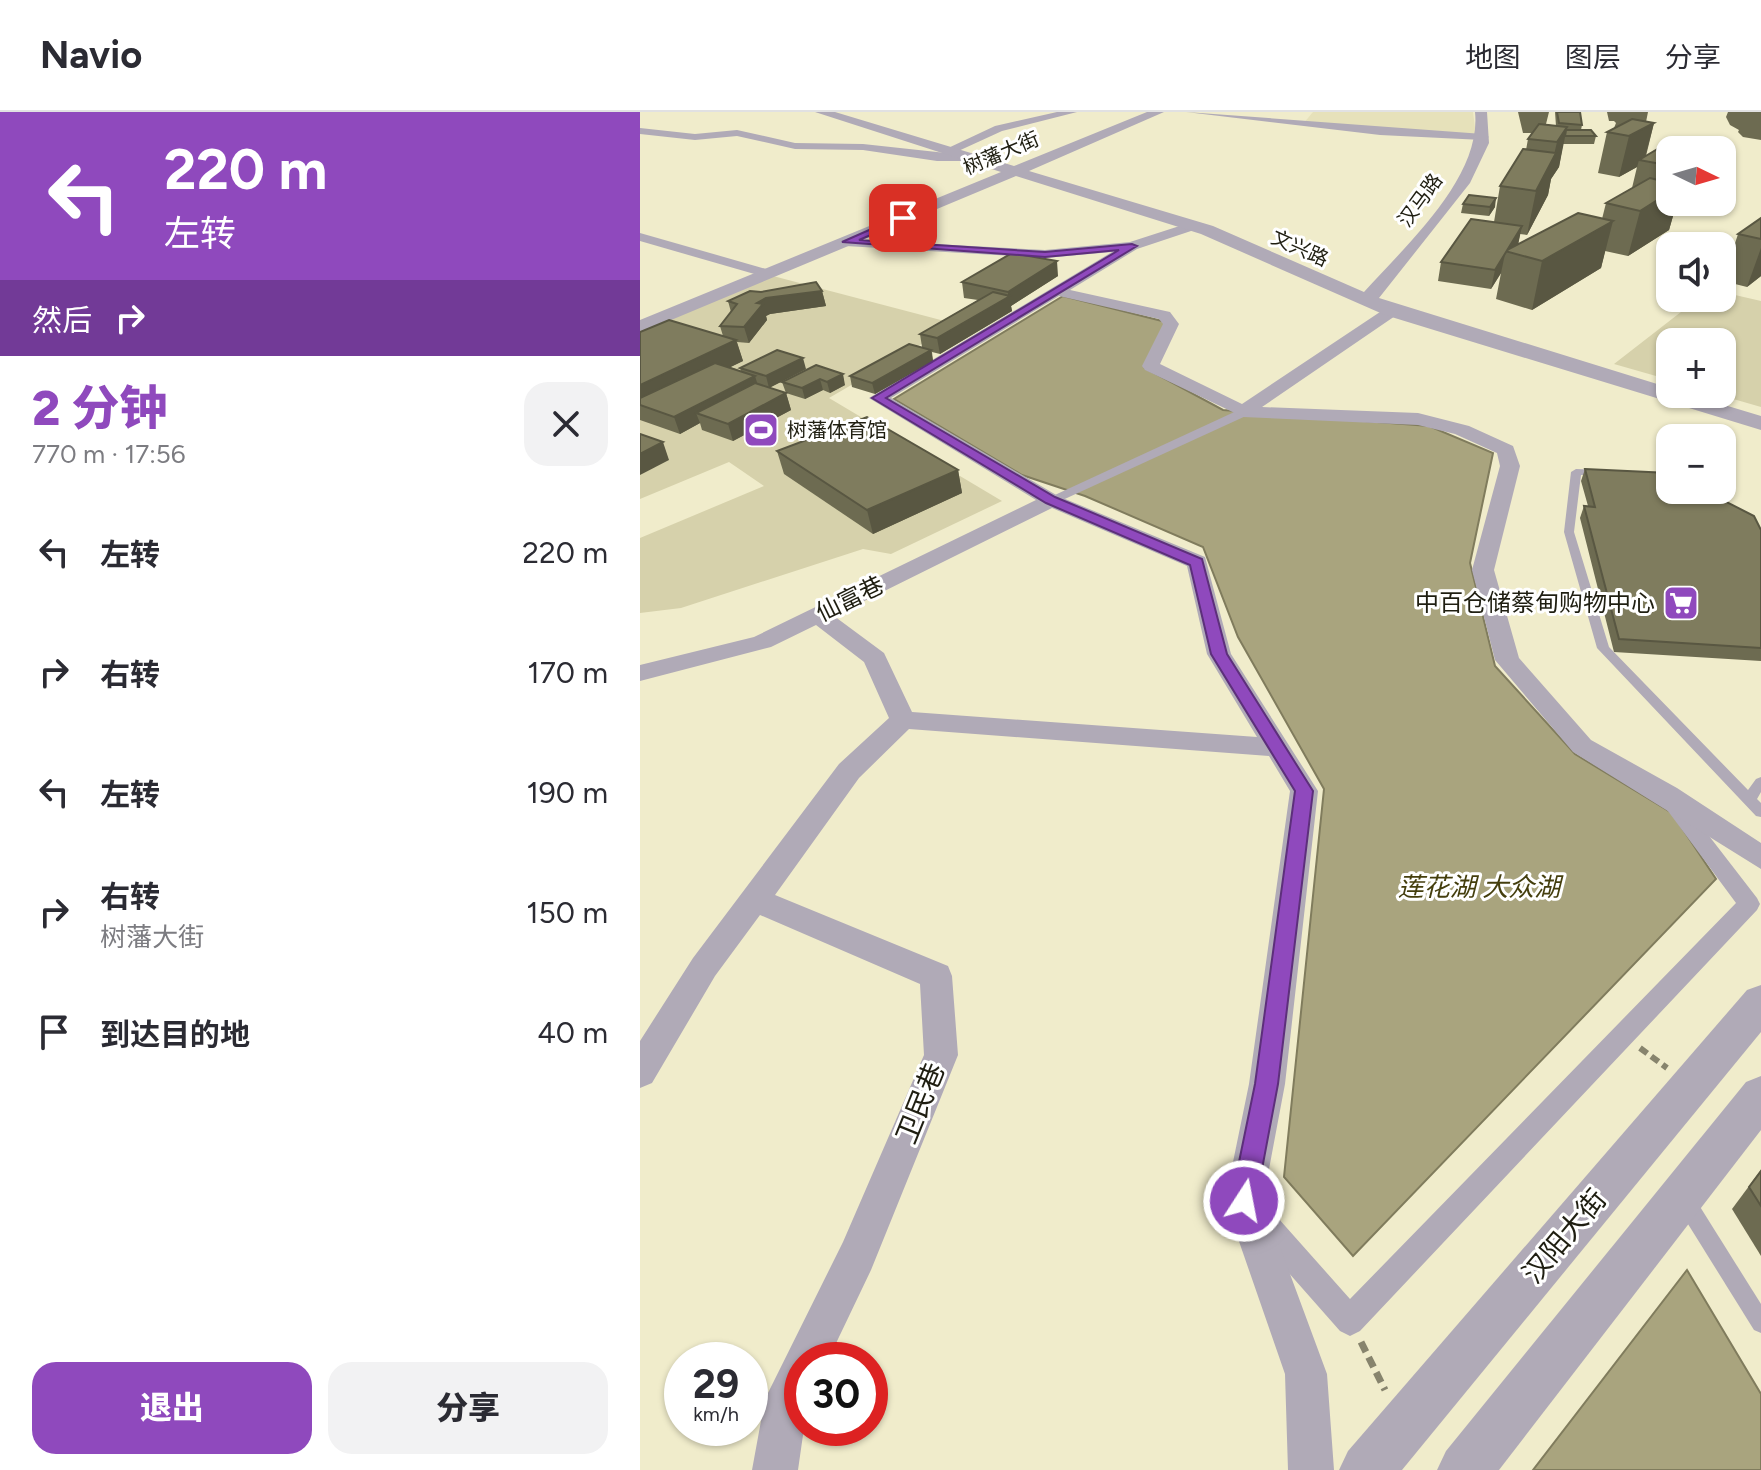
<!DOCTYPE html>
<html lang="zh">
<head>
<meta charset="utf-8">
<style>
  :root { --surface:#fff; --page:#f2f2f3; --text:#2b2b33; --muted:#7c7c81; --line:#e1e1e2; --accent:#8f49bd }
  body { margin:0; font-family:Figtree,"Noto Sans SC",sans-serif; background:var(--page); color:var(--text); height:100vh; display:flex; flex-direction:column; font-size:30px; white-space:nowrap }
  * { box-sizing:border-box; margin:0 }
  p { font-size:26px; color:var(--muted) }
  .icon { flex:none; width:44px; height:44px; fill:none; stroke:currentColor; stroke-width:2; stroke-linecap:round; stroke-linejoin:round }
  .map { position:relative; flex:1; overflow:hidden }
  .details { display:flex; flex-direction:column; background:var(--surface); width:640px }
  .details>* { flex:none }
  .banner { background:#8f49bd; color:#fff; overflow:hidden }
  .needle { width:52px; rotate:95deg }
  .tools { position:absolute; left:1016px; top:24px; display:grid; gap:16px }
  .tools a { display:grid; place-items:center; width:80px; height:80px; border-radius:16px; background:var(--surface); box-shadow:0 2px 6px #0004; font-size:40px }
  .speed { position:absolute; left:24px; top:1230px; display:flex; gap:16px; font-size:40px; font-weight:700; text-align:center }
  .speed>* { display:grid; place-content:center; width:104px; height:104px; border-radius:50%; background:var(--surface); box-shadow:0 2px 6px #0004; line-height:1 }
  .speed small { font-size:20px; font-weight:400 }
  .speed .limit { border:12px solid #d22; background:#fff; color:#111 }
  .pin { position:absolute; display:grid; place-items:center; width:68px; height:68px; color:#fff; margin:-34px; border-radius:16px; box-shadow:0 4px 12px #0006 }
  .me { position:absolute; width:88px; margin:-44px; rotate:11deg; stroke-linejoin:round; filter:drop-shadow(0 0 6px #0008) }
  .turn { display:flex; align-items:center; gap:28px; height:168px; padding:0 32px; font-size:36px }
  .turn .icon { width:104px; height:104px; stroke-width:2.5 }
  .turn b { display:block; font-size:56px; line-height:68px }
  .then { display:flex; align-items:center; height:76px; padding:0 32px; background:#0003; gap:16px; font-size:30px }
  .round { display:grid; place-items:center; flex:none; width:84px; height:84px; border-radius:24px; background:var(--page) }
  .headline { display:flex; align-items:center; justify-content:space-between; height:136px; padding:0 32px }
  h1 { font-size:48px; font-weight:800; line-height:60px; color:var(--accent) }
  .primary-button { display:flex; gap:16px; margin-top:auto; padding:16px 32px }
  .primary-button a { flex:1; height:92px; border-radius:24px; background:var(--accent); color:#fff; font-size:32px; font-weight:800; line-height:92px; text-align:center }
  .primary-button a+a { background:var(--page); color:var(--text) }
  ul { padding:0; list-style:none }
  li { display:flex; align-items:center; gap:24px; height:120px; padding:0 32px }
  li div { flex:1 }
  li b { display:block; font-size:30px }
  li em { font-style:normal }
  header { display:flex; align-items:center; gap:48px; box-sizing:border-box; height:112px; padding:0 40px; background:var(--surface); border-bottom:2px solid var(--line) }
  header strong { font-size:38px }
  nav { display:flex; gap:44px; margin-inline-start:auto; font-size:28px }
  main { display:flex; flex:1; min-height:0 }
  .map>svg:first-child { display:block }
  .built { fill:#e6e1ba }
  .green { fill:#d6d1ab }
  .water { fill:#a9a47e; stroke:#807c5d; stroke-width:2 }
  .lines { fill:none; stroke-linecap:round; stroke-linejoin:round }
  .path-far1 { stroke:#87846d; stroke-width:6; stroke-dasharray:9 5; stroke-linecap:butt }
  .path { stroke:#87846d; stroke-width:7; stroke-dasharray:11 6; stroke-linecap:butt }
  .service { fill:#b0aab7; fill-rule:evenodd }
  .pedestrian { fill:#b0aab7; fill-rule:evenodd }
  .minor { fill:#b0aab7; fill-rule:evenodd }
  .tertiary { fill:#b0aab7; fill-rule:evenodd }
  .wall { fill:#6d6b51 }
  .shaded-wall { fill:#595742 }
  .building { fill:#7f7c5e; stroke:#595742; stroke-width:2 }
  .route { fill:#8f49bd; stroke:#5d2f7b; stroke-width:2 }
  .labels { text-anchor:middle; stroke-width:6; stroke-linejoin:round; paint-order:stroke }
  .far-street-label { font-size:20px; fill:#1f1e11; stroke:#fff }
  .far-poi-label { font-size:20px; fill:#1f1e11; stroke:#fff; text-anchor:start }
  .street-label { font-size:24px; fill:#1f1e11; stroke:#fff }
  .poi-label { font-size:24px; fill:#1f1e11; stroke:#fff; text-anchor:end }
  .water-label { font-size:26px; font-style:italic; fill:#443e0d; stroke:#fff }
  .near-street-label { font-size:28px; fill:#1f1e11; stroke:#fff }
</style>
</head>
<body>
<header>
<strong>Navio</strong>
<nav><a>地图</a><a>图层</a><a>分享</a></nav>
</header>
<main>
<section class="details">
<div class="banner">
<div class="turn"><svg class="icon" aria-label="left" viewBox="0 0 24 24"><path d="M17 20v-9H6M10 6l-5 5 5 5"/></svg><div><b>220 m</b>左转</div></div>
<div class="then">然后<svg class="icon" aria-label="right" viewBox="0 0 24 24"><path d="M7 20v-9h11M14 6l5 5-5 5"/></svg></div>
</div>
<div class="headline"><div><h1>2 分钟</h1><p>770 m · 17:56</p></div><a class="round"><svg class="icon" aria-label="close" viewBox="0 0 24 24"><path d="M6 6l12 12M18 6L6 18"/></svg></a></div>
<ul>
<li><svg class="icon" aria-label="left" viewBox="0 0 24 24"><path d="M17 20v-9H6M10 6l-5 5 5 5"/></svg><div><b>左转</b></div><em>220 m</em></li>
<li><svg class="icon" aria-label="right" viewBox="0 0 24 24"><path d="M7 20v-9h11M14 6l5 5-5 5"/></svg><div><b>右转</b></div><em>170 m</em></li>
<li><svg class="icon" aria-label="left" viewBox="0 0 24 24"><path d="M17 20v-9H6M10 6l-5 5 5 5"/></svg><div><b>左转</b></div><em>190 m</em></li>
<li><svg class="icon" aria-label="right" viewBox="0 0 24 24"><path d="M7 20v-9h11M14 6l5 5-5 5"/></svg><div><b>右转</b><p>树藩大街</p></div><em>150 m</em></li>
<li><svg class="icon" aria-label="arrive" viewBox="0 0 24 24"><path d="M6 21V4h12l-3 4 3 4H6"/></svg><div><b>到达目的地</b></div><em>40 m</em></li>
</ul>
<div class="primary-button"><a>退出</a><a>分享</a></div>
</section>
<div class="map">
<svg width="1121" height="1358" viewBox="0 0 1121 1358">
  <rect width="100%" height="100%" fill="#f0eccb"/>
  <path class="built" d="M673 0H833L836 24 663 12Z"/>
  <g class="green">
    <path d="M133 164 316 212 189 286 362 389 251 442 223 437 41 496 0 501V426L124 374 89 350 0 387V219Z"/>
    <path d="M1082 180 1121 189V295L1076 282H1082V230H1030V268L974 252 1059 186H1082Z"/>
  </g>
  <g class="water">
    <path d="M423 184 526 210 505 256 583 298 789 314 853 341 830 451 855 554 935 642 1032 701 1076 767 713 1144 644 1065 684 677 598 525 563 435 445 384 382 363 254 287Z"/>
    <path d="M1047 1158 1121 1282V1358H893Z"/>
  </g>
  <g class="lines">
    <path class="path-far1" d="M1000 936 1027 956"/>
    <path class="path" d="M721 1230 745 1278"/>
    <g class="service">
      <path d="M936 357 963 358 968 361 963 364 941 363 934 420 969 535 1108 678 1116 667 1121 665V680L1117 687 1121 691V705L1116 704 957 536 924 420 931 360Z"/>
      <path d="M1045 1080 1052 1082 1121 1192V1221L1114 1218 1038 1096 1035 1089 1038 1082Z"/>
    </g>
    <g class="pedestrian">
      <path d="M603 296 610 300 608 303 416 391H406L404 388Z"/>
      <path d="M1032 683 1039 685 1117 786 1120 792 1117 798 720 1219 710 1224 700 1219 610 1117 606 1107 610 1097 620 1093 630 1097 710 1187 1096 791 1025 695 1022 690Z"/>
    </g>
    <g class="minor">
      <path d="M417 0H437L362 19 314 41 333 42 335 45 329 49H297L223 38 155 37 97 24 55 28 0 22V16L55 22 97 18 155 31 223 32 306 41V37L355 14Z"/>
      <path d="M546 0 843 22 849 25 843 28 740 23Z"/>
      <path d="M552 110 557 111V117L497 137 430 178 530 200 539 212 520 252 602 292 746 196H758V202L622 295 778 301 829 314 873 334 880 354 854 458 879 546 951 628 1037 676 1121 731V757L933 640 855 548 832 458 860 354 857 341 815 322 778 313 603 305 505 258 502 254 523 212 519 207 419 184 251 286 418 384 565 445 591 542 678 679 645 972 623 1089 687 1262 694 1358H648L645 1262 585 1089 609 972 650 679 629 644 269 617 219 666 135 783 308 854 312 864 318 943 231 1158 188 1248H162L164 1316 158 1358H112L125 1287 203 1130 284 943 280 872 120 803 75 864 12 971 0 976V929L53 846 199 652 249 606 224 550 176 513 131 535 0 569V553L114 525 396 388 229 286 472 140 405 146 206 134 199 130 201 127 405 138 490 130ZM412 396 547 454 567 542 617 625 272 600 244 541 194 504Z"/>
      <path d="M0 121 133 159 135 162 128 166 0 129Z"/>
    </g>
    <g class="tertiary">
      <path d="M175 0H195L374 54 507 0H524L389 59 573 114 724 180C765 134 842 66 835 0H847L849 31 830 71 739 186 1030 276V282H1048L1121 304V318L745 203 561 122 376 64 0 221V208L361 60Z"/>
      <path d="M1121 873V920L762 1358H699L708 1339 1107 878Z"/>
      <path d="M1121 964V1018L859 1358H797L806 1339 1106 970Z"/>
    </g>
  </g>
  <g class="wall">
    <path d="M878 0H909L906 12 916 14 915 0H940L942 13 941 18H951L956 24 954 32H923L919 55 911 67 908 83 887 123 880 122 878 132 938 101 962 107 966 91 992 76 997 55 979 65 958 61 967 20 974 16 976 11 974 9H969L967 0H1008L1006 10 1014 11 1006 44 1026 32 1048 36 1047 38H1030V90H1037L1029 118 988 144 965 139 961 156 892 198 856 187 861 161 851 177 798 169 801 150 831 107 854 110 860 74 883 37 886 38 888 27 892 21H883Z"/>
    <path d="M1088 0H1121V28L1103 25 1098 20 1099 18 1090 13 1086 5Z"/>
    <path d="M823 92 855 95 849 104 821 101Z"/>
    <path d="M1121 106V164L1107 175 1083 169 1098 122Z"/>
    <path d="M418 164 371 194 372 199 300 242 292 240 293 249 235 282 212 275 210 264 282 235 280 222 338 188 324 186 322 170Z"/>
    <path d="M182 179 186 194 130 202 126 204 127 208 109 231 97 230 103 249 90 255 101 259 100 256 166 257 129 276 146 281 151 298 93 329 62 318 60 311 40 322 0 308V220L83 224 80 214 91 200 88 189 121 180Z"/>
    <path d="M176 253 205 273 190 281 183 278 165 287 146 281 142 270Z"/>
    <path d="M137 339 318 358 322 381 233 422 144 362Z"/>
    <path d="M945 357 1121 418V549L974 540 940 406 944 394H948L941 369Z"/>
    <path d="M1121 1058V1144L1092 1097Z"/>
  </g>
  <g class="shaded-wall">
    <path d="M1014 11 1004 49 999 48 997 55 979 65 989 24Z"/>
    <path d="M927 15 919 55 911 67 908 83 887 123 896 79 913 47 917 30Z"/>
    <path d="M1030 47V90H1037L1029 118 988 144 1000 99 1011 92 1021 52Z"/>
    <path d="M856 86 855 95 849 104 850 95Z"/>
    <path d="M973 109 961 156 892 198 902 149Z"/>
    <path d="M882 114 878 133 866 139Z"/>
    <path d="M1121 136V164L1107 175Z"/>
    <path d="M865 142 861 161 851 177 855 158Z"/>
    <path d="M417 149 418 164 371 194 372 199 300 242 297 226 368 185V180Z"/>
    <path d="M182 179 186 194 130 202 126 204 127 208 109 231 104 215 117 191 126 186Z"/>
    <path d="M96 228 103 249 7 296 0 293V273Z"/>
    <path d="M291 238 293 249 235 282 232 271Z"/>
    <path d="M163 246 166 257 129 276 126 264Z"/>
    <path d="M203 262 205 273 190 281 187 270Z"/>
    <path d="M115 264 120 280 56 301 60 311 40 322 34 305Z"/>
    <path d="M180 267 183 278 165 287 162 276Z"/>
    <path d="M146 281 151 298 93 329 88 312Z"/>
    <path d="M23 330 29 348 0 363V342Z"/>
    <path d="M318 358 322 381 233 422 227 398Z"/>
  </g>
  <g class="building">
    <path d="M917 0H940L942 13 919 11Z"/>
    <path d="M992 7 1014 11 989 24 967 20Z"/>
    <path d="M899 12 927 15 917 30 888 27Z"/>
    <path d="M926 18H951L956 24H925Z"/>
    <path d="M1026 32 1048 36 1045 38H1030V47L1021 52 999 48Z"/>
    <path d="M883 37 916 41 896 79 860 74Z"/>
    <path d="M1010 66 1030 71V80L1000 99 966 91Z"/>
    <path d="M829 83 856 86 850 95 823 92Z"/>
    <path d="M938 101 973 109 902 149 865 139Z"/>
    <path d="M1121 106V127L1098 122Z"/>
    <path d="M831 107 882 114 855 158 801 150Z"/>
    <path d="M372 141 417 149 368 180 322 170Z"/>
    <path d="M176 170 182 179 126 186 117 191 123 192 104 215 80 214 97 192 88 189 110 179 121 180Z"/>
    <path d="M353 180 370 184 297 226 280 222Z"/>
    <path d="M29 208 96 228 0 273V220Z"/>
    <path d="M269 232 291 238 232 271 210 264Z"/>
    <path d="M137 238 163 246 126 264 100 256Z"/>
    <path d="M75 251 115 264 34 305 0 293V286Z"/>
    <path d="M176 253 203 262 187 270 180 267 162 276 142 270Z"/>
    <path d="M115 271 146 281 88 312 56 301Z"/>
    <path d="M227 305 318 358 227 398 137 339Z"/>
    <path d="M0 322 23 330 0 342Z"/>
    <path d="M945 357 1029 361 1030 378H1063L1114 404 1121 418V536L979 527 944 394 955 395Z"/>
    <path d="M1121 1059V1094L1109 1075Z"/>
  </g>
  <path class="route" d="M263 103 266 108 219 128 405 140 492 132 497 134 246 286 415 385 562 447 587 542 673 679 638 972 616 1089 613 1098 604 1101 595 1098 591 1089 615 972 655 679 571 542 550 453 406 391 232 286 479 138 405 145 202 130Z"/>
  <defs>
    <symbol id="stadium-square" viewBox="-11 -11 22 22"><rect x="-9" y="-9" width="18" height="18" rx="4" fill="#8f49bd" stroke="#fff"/><path d="M0-5a6.5 5 0 1 0 0 10a6.5 5 0 1 0 0-10ZM-3.5-1.8h7v3.6h-7Z" fill="#fff"/></symbol>
    <symbol id="supermarket-square" viewBox="-11 -11 22 22"><rect x="-9" y="-9" width="18" height="18" rx="4" fill="#8f49bd" stroke="#fff"/><path d="M-6-5.5h2.5l.6 2H6L4.5 2H-2.5L-4.4-4H-6ZM-1.5 3.2a1.3 1.3 0 1 0 .1 0ZM3 3.2a1.3 1.3 0 1 0 .1 0Z" fill="#fff"/></symbol>
  </defs>
  <g fill-rule="evenodd">
    <use href="#stadium-square" x="101" y="298" width="40" height="40"/>
    <use href="#supermarket-square" x="1021" y="471" width="40" height="40"/>
  </g>
  <g class="labels">
    <g class="far-street-label">
      <text transform="translate(361 41) rotate(-23)" y="7">树藩大街</text>
      <text transform="translate(780 88) rotate(-54)" y="7">汉马路</text>
      <text transform="translate(660 136) rotate(24)" y="7">文兴路</text>
    </g>
    <g class="far-poi-label">
      <text x="147" y="325">树藩体育馆</text>
    </g>
    <g class="street-label">
      <text transform="translate(210 487) rotate(-26)" y="8">仙富巷</text>
    </g>
    <g class="poi-label">
      <text x="1015" y="499">中百仓储蔡甸购物中心</text>
    </g>
    <g class="water-label">
      <text x="839" y="784">莲花湖 大众湖</text>
    </g>
    <g class="near-street-label">
      <text transform="translate(280 991) rotate(-68)" y="10">卫民巷</text>
      <text transform="translate(924 1124) rotate(-50)" y="10">汉阳大街</text>
    </g>
  </g>
</svg>
<div class="tools">
<a><svg class="needle" viewBox="-14 -14 28 28"><path d="M0-13l5 13h-10z" fill="#e53935"/><path d="M0 13l5-13h-10z" fill="#7c7c81"/></svg></a>
<a><svg class="icon" aria-label="sound" viewBox="0 0 24 24"><path d="M4 9h4l5-4v14l-5-4H4zM17 9q2 3 0 6"/></svg></a>
<a>+</a>
<a>−</a>
</div>
<div class="speed"><div>29<small>km/h</small></div><div class="limit">30</div></div>
<div class="pin" style="left:263px;top:106px;background:#d93025"><svg class="icon" aria-label="arrive" viewBox="0 0 24 24"><path d="M6 21V4h12l-3 4 3 4H6"/></svg></div>
<svg class="me" style="left:604px;top:1089px" viewBox="-20 -20 40 40"><circle r="17" fill="#8f49bd" stroke="#fff" stroke-width="3"/><path d="M0-11L8 9 0 5-8 9z" fill="#fff"/></svg>
</div>
</main>
</body>
</html>
